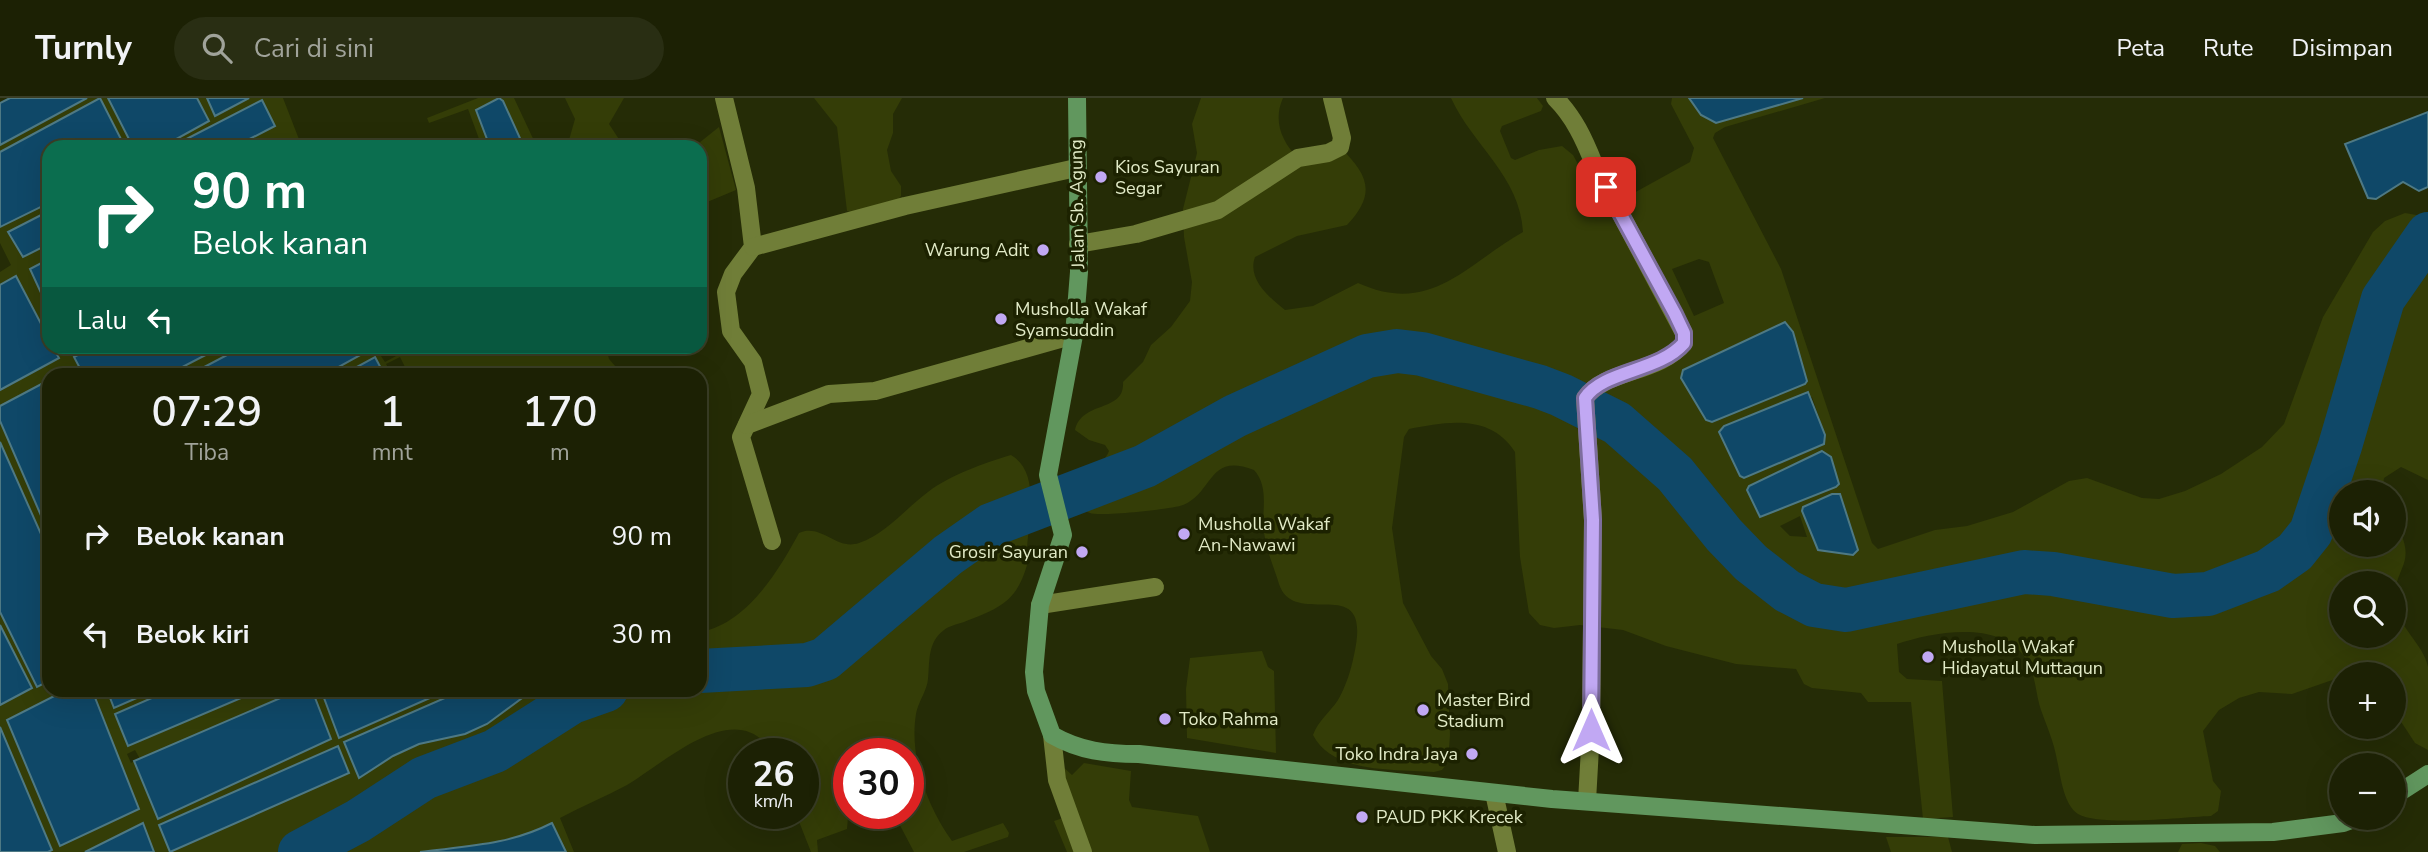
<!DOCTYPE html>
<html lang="id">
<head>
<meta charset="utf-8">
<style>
  :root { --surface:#1c2104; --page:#292e13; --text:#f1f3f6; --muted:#a0a39a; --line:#3a3e26 }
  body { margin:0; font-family:"Nunito Sans",sans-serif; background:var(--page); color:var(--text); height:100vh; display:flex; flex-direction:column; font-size:26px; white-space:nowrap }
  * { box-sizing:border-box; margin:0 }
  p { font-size:23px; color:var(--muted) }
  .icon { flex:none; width:38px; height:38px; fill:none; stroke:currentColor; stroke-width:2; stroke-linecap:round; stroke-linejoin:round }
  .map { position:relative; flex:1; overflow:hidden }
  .sheet { position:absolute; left:42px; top:270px; width:665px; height:329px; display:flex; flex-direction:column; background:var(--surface); border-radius:21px; box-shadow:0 7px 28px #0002,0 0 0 2px var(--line) }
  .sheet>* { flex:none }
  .guide { position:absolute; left:42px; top:42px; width:665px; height:214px; border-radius:21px; box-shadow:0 7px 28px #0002,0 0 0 2px var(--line); background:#0b6e4f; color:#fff; overflow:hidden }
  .buttons { position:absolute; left:2329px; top:382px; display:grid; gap:14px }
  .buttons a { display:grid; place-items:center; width:77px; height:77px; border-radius:50%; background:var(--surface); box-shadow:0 7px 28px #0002,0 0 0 2px var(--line); font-size:35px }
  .speed { position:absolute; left:728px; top:640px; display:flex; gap:14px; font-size:35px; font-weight:700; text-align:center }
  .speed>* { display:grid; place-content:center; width:91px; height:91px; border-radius:50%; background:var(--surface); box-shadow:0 7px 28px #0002,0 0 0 2px var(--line); line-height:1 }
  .speed small { font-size:18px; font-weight:400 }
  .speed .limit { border:10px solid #d22; background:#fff; color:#111 }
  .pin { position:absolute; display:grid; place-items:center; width:60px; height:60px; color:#fff; margin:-30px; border-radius:14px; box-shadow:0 4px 10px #0006 }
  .me { position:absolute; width:77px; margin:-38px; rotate:0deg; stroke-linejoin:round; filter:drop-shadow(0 0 5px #0008) }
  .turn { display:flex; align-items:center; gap:24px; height:147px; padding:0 35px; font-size:32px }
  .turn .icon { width:91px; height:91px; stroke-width:2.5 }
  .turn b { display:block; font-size:49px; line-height:60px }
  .then { display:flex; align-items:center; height:66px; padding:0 35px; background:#0003; gap:14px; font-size:26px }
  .eta { display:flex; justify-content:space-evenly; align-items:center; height:119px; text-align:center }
  .eta b { font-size:42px; font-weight:600; line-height:49px }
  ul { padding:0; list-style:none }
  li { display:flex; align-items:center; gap:21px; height:98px; padding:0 35px }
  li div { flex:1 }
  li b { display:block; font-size:26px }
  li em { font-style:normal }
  header { display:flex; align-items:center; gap:42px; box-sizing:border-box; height:98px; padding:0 35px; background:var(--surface); border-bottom:2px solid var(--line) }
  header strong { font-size:33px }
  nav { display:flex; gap:38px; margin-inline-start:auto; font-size:24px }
  .search { width:490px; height:63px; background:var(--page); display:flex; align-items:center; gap:18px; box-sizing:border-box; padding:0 24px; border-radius:38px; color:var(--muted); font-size:26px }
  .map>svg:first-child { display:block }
  .green { fill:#343d07; fill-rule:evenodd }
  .water { fill:#0f4868; stroke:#4e7984; stroke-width:2 }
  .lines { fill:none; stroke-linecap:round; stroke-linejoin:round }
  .river { stroke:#0f4868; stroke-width:44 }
  .street { stroke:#707e38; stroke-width:18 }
  .secondary { stroke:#61975e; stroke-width:18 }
  .route-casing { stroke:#7d6d9e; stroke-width:18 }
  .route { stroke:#c1a8f3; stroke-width:12 }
  .poi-dot { fill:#c1a8f3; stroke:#1c2200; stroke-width:2.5 }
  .labels { text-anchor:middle; stroke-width:7; stroke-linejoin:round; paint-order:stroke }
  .poi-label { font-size:18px; fill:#e2ebc7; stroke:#1c2200; text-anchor:start }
  .street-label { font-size:18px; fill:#e2ebc7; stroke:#1c2200 }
</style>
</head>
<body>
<header>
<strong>Turnly</strong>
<div class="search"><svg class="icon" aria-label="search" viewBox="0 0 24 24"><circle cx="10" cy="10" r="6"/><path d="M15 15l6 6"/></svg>Cari di sini</div>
<nav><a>Peta</a><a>Rute</a><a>Disimpan</a></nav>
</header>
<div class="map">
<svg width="2428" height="754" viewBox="0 0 2428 754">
  <rect width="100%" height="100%" fill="#252c06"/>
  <g class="green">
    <path d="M87 0H108L133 49H125L100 1 0 54V47Z"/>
    <path d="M197 0H207L216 18 249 0H283L302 49H282L277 41 261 49H234L275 28 262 2 171 49H162L209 23Z"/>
    <path d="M478 0H514L537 49H524L499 0 476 12 490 49H482L468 11 429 25 427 20Z"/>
    <path d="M565 0H624L609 26 624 49H567L575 21Z"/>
    <path d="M814 0H902L893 16V35L887 52 891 73 901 88V98L897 103 855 115 847 113 837 29Z"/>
    <path d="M1201 0H1283C1273 22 1281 43 1298 60L1340 49C1368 77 1377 95 1347 127L1297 138 1255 159C1247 181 1269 199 1285 212L1313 208 1358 185C1431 218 1465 167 1523 134 1520 78 1473 48 1451 0H1537L1543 8 1541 13 1502 28 1500 33 1511 60 1515 62 1539 52 1562 48 1573 57 1603 112 1690 64 1694 50 1671 6 1672 0H1689L1716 25 1803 0H1825L1725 29 1715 35 1713 40 1781 171 1872 445 1878 451 1935 432 1967 428 2013 414 2069 383 2087 380 2142 400 2159 401 2185 393 2221 376 2262 349 2284 326 2323 219 2373 134 2385 123 2405 115 2428 119V382L2401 369 2384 380 2382 394H2342V446H2394V423C2420 465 2394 468 2395 501 2395 527 2424 546 2428 569 2428 595 2428 625 2428 652L2415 645 2394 613V576H2342L2341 579 2292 596 2259 594 2239 600 2219 612 2203 633 2213 683 2221 693 2218 713 2211 718C2182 719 2101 729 2078 716 2063 706 2061 679 2057 662 2054 644 2047 629 2041 612 2035 594 2036 577 2026 561 2001 521 1933 534 1897 546L1899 574 1907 581 1942 583 1953 719 1923 721 1911 604H1868L1861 595 1812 590 1804 586 1796 571 1736 566 1666 548 1623 532 1580 527 1554 530 1540 527 1529 515 1520 459 1515 354C1491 316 1448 323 1409 331L1404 339 1392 430 1403 505 1431 558 1442 571 1448 586 1450 637 1448 664 1442 672 1434 674C1395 671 1333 676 1313 637 1318 623 1330 614 1338 602 1346 588 1351 572 1354 557 1374 469 1295 534 1279 486 1274 469 1266 452 1264 434 1261 413 1270 390 1254 372 1208 354 1214 394 1183 407 1173 411 1099 419 1090 415 1080 411 1073 401 1068 392 1078 375 1102 371 1109 353L1105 347 1089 342 1075 332C1082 302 1125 315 1123 284L1143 264 1151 247 1171 229 1190 203 1192 184 1184 139 1183 111 1197 55 1192 26ZM1699 161 1709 164 1724 205 1694 218 1672 171ZM1785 224 1793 234 1807 282 1805 286 1712 324 1706 322 1683 272ZM1812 299 1825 337 1824 346 1744 380 1740 378 1719 333 1724 328ZM1800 418 1807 439 1790 438 1780 428ZM2342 485H2394V537H2342Z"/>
    <path d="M719 29 736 92 700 107V49H694Z"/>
    <path d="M49 105V113L8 134 23 159 49 146V161L30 171 49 210V241L16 179 0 187V174L11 167 0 145V129Z"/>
    <path d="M375 248 382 249 377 252 385 264 398 257 394 249H606L609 261 622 276H409L407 274 392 276 405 269 400 259 386 266 392 276H384L375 259 344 276H326Z"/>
    <path d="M53 249H67L70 252 76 249H93L74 259 83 276H49V282L0 308V292L59 260Z"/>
    <path d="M221 249H244L191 276H169Z"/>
    <path d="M0 323 49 436V454L0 344Z"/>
    <path d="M1011 357C1045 377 1024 434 1027 467 1016 505 999 510 964 524 958 526 949 528 944 532 927 545 930 563 928 581 927 593 918 604 916 616 909 658 927 709 952 743L1003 725 1009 735 1008 739 964 754H914L894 716H908V656H849V716H854L848 719 847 731 817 742 818 754H811L796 716H803V656H773C738 595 666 664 627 687 605 699 582 708 560 720L574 754H566L552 725 513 742 483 749 420 754H154L142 726 85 754H48L52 751 0 629V607L32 590 0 527V514L37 588 49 583V592H66L7 622 60 748 138 711 92 592H107L114 610 155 592H170L115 616 128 647 260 592H299L140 661 135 652 127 656 131 665 134 663 158 721 331 641 312 592H321L340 640 448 592H463L344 644 360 679 393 658 419 646 465 636 487 626 533 592H700V534C746 526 778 474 799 435 822 425 836 453 859 445 886 436 905 411 928 394 950 377 984 365 1011 357Z"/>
    <path d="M1262 553 1268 569 1274 573 1276 655 1187 640 1186 591 1190 560Z"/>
    <path d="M1052 659 1072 677 1084 665 1131 673 1129 702 1132 709 1198 718 1210 754H1067L1054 723 1069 718Z"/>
    <path d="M1886 739H1948L1952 754H1891Z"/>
    <path d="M2201 745 2215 748 2220 754H2178L2182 746Z"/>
  </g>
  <g class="water">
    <path d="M10 0H87L0 47V5Z"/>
    <path d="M100 0 125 49H49V105L0 129V54Z"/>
    <path d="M108 0H197L209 23 162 49H133Z"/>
    <path d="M207 0H249L215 18Z"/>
    <path d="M499 0 503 3 524 49H490L476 12Z"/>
    <path d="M1689 0H1803L1716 25 1701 17Z"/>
    <path d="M262 2 275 28 234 49H171Z"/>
    <path d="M2428 14V89L2419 93 2403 84 2376 101 2368 100 2345 46Z"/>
    <path d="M49 113V146L23 159 8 134Z"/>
    <path d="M49 161V210H48L30 171Z"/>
    <path d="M16 178 49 241V248L53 249 59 260 0 292V187Z"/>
    <path d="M1785 224 1793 234 1807 283 1805 286 1712 324 1706 322 1681 280 1683 272Z"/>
    <path d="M244 248H375V249L326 276H191Z"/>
    <path d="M93 249V248L221 249 169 276H83L74 259Z"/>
    <path d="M375 259 384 276H344Z"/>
    <path d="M49 282V436L0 323V308Z"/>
    <path d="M1808 294 1825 337 1824 346 1744 380 1740 378 1719 334 1724 328Z"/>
    <path d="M0 344 49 454V583L37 589 0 514Z"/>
    <path d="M1822 353 1831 359 1839 386 1836 389 1760 419 1747 392 1749 388Z"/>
    <path d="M1832 396H1840L1858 452 1853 457 1818 452 1802 413 1803 409Z"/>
    <path d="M0 527 32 590 0 607Z"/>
    <path d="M66 592H92L139 711 60 748 7 622Z"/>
    <path d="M107 592H155L114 610Z"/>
    <path d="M170 592H260L128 648 115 616Z"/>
    <path d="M299 592H312L331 641 158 721 134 663Z"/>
    <path d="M321 592H448L339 640Z"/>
    <path d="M463 592H533L487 626 465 636 419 646 393 658 359 680 344 644Z"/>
    <path d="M0 629 52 752 48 754H0Z"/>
    <path d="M338 648 349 675 170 754 159 727Z"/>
    <path d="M143 725 154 754H85Z"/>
    <path d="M552 725 566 754H420C467 748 509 747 552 725Z"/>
  </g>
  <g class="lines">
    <g class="river">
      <path d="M700 573 807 567 825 561 948 457 991 427 1145 368 1235 318 1367 258 1397 253 1422 256 1540 289 1561 297 1617 325 1675 376 1724 437 1751 465 1787 493 1814 507 1846 512 2024 474 2053 476 2173 498 2208 496 2268 473 2295 454 2311 434 2340 348 2383 201 2428 136"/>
      <path d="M300 754 358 723 424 680 495 653 572 604 606 592"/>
    </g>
    <g class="street">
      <path d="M724 0 746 90 753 149 733 176 726 194 731 233 753 264 761 296 741 339 772 443"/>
      <path d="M1555 0C1574 19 1584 41 1594 66L1684 235V245C1660 275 1604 272 1585 300L1593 422 1591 632 1587 703"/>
      <path d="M1078 146 1136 136 1218 112 1298 60 1328 55 1340 49 1342 40 1332 0"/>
      <path d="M753 149 905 108 1076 70"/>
      <path d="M747 327 829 296 875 293 1074 237"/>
      <path d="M1040 507 1155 489"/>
      <path d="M1052 637 1057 682 1083 754"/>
      <path d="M1494 695 1507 754"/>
    </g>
    <g class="secondary">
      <path d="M1077 0 1079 174 1074 237 1048 377 1063 437 1040 507 1034 574 1036 593 1052 637C1080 653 1106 656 1139 656L1552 701 2035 737 2273 734 2343 725 2359 719"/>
      <path d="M2394 698 2428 676"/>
    </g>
  </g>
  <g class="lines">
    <defs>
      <path id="route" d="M1591 632 1593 422 1585 300C1604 272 1659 274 1684 245V235L1675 216 1606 89"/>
    </defs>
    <use href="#route" class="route-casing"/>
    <use href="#route" class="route"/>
  </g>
  <g class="poi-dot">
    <circle cx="1101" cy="79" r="7"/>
    <circle cx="1043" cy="152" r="7"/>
    <circle cx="1001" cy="221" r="7"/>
    <circle cx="1184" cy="436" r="7"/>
    <circle cx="1082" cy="454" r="7"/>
    <circle cx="1928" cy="559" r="7"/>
    <circle cx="1423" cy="612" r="7"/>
    <circle cx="1165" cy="621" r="7"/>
    <circle cx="1472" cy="656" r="7"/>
    <circle cx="1362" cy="719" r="7"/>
  </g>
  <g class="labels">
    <g class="poi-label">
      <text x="1115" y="75">Kios Sayuran<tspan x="1115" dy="21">Segar</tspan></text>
      <text x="1029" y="158" text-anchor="end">Warung Adit</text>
      <text x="1015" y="217">Musholla Wakaf<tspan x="1015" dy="21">Syamsuddin</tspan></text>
      <text x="1198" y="432">Musholla Wakaf<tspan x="1198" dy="21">An-Nawawi</tspan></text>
      <text x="1068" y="460" text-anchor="end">Grosir Sayuran</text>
      <text x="1942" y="555">Musholla Wakaf<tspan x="1942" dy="21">Hidayatul Muttaqun</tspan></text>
      <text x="1437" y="608">Master Bird<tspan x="1437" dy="21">Stadium</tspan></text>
      <text x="1179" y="627">Toko Rahma</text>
      <text x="1458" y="662" text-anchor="end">Toko Indra Jaya</text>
      <text x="1376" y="725">PAUD PKK Krecek</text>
    </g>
    <g class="street-label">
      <text transform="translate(1077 106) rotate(-91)" y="6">Jalan Sb. Agung</text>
    </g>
  </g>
</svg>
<div class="buttons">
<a><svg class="icon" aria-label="sound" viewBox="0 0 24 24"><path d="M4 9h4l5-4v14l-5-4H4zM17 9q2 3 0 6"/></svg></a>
<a><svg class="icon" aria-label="search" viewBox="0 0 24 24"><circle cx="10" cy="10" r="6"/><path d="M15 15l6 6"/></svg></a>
<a>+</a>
<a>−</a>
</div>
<div class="speed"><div>26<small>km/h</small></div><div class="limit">30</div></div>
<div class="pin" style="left:1606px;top:89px;background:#d93025"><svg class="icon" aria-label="arrive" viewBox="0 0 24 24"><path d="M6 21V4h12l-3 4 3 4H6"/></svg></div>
<svg class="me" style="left:1591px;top:632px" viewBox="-20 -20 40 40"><path d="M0-17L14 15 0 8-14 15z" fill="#c1a8f3" stroke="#fff" stroke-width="4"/></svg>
<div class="guide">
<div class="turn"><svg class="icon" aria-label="right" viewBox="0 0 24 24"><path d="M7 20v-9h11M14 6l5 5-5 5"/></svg><div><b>90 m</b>Belok kanan</div></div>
<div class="then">Lalu<svg class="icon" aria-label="left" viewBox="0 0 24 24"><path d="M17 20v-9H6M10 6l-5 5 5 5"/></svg></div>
</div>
<section class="sheet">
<div class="eta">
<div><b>07:29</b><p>Tiba</p></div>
<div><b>1</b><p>mnt</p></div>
<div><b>170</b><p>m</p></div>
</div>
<ul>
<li><svg class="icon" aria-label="right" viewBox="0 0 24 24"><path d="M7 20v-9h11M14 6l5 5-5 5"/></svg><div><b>Belok kanan</b></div><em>90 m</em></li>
<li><svg class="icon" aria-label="left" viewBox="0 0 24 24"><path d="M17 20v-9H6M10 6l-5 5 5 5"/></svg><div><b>Belok kiri</b></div><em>30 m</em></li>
</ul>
</section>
</div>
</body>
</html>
